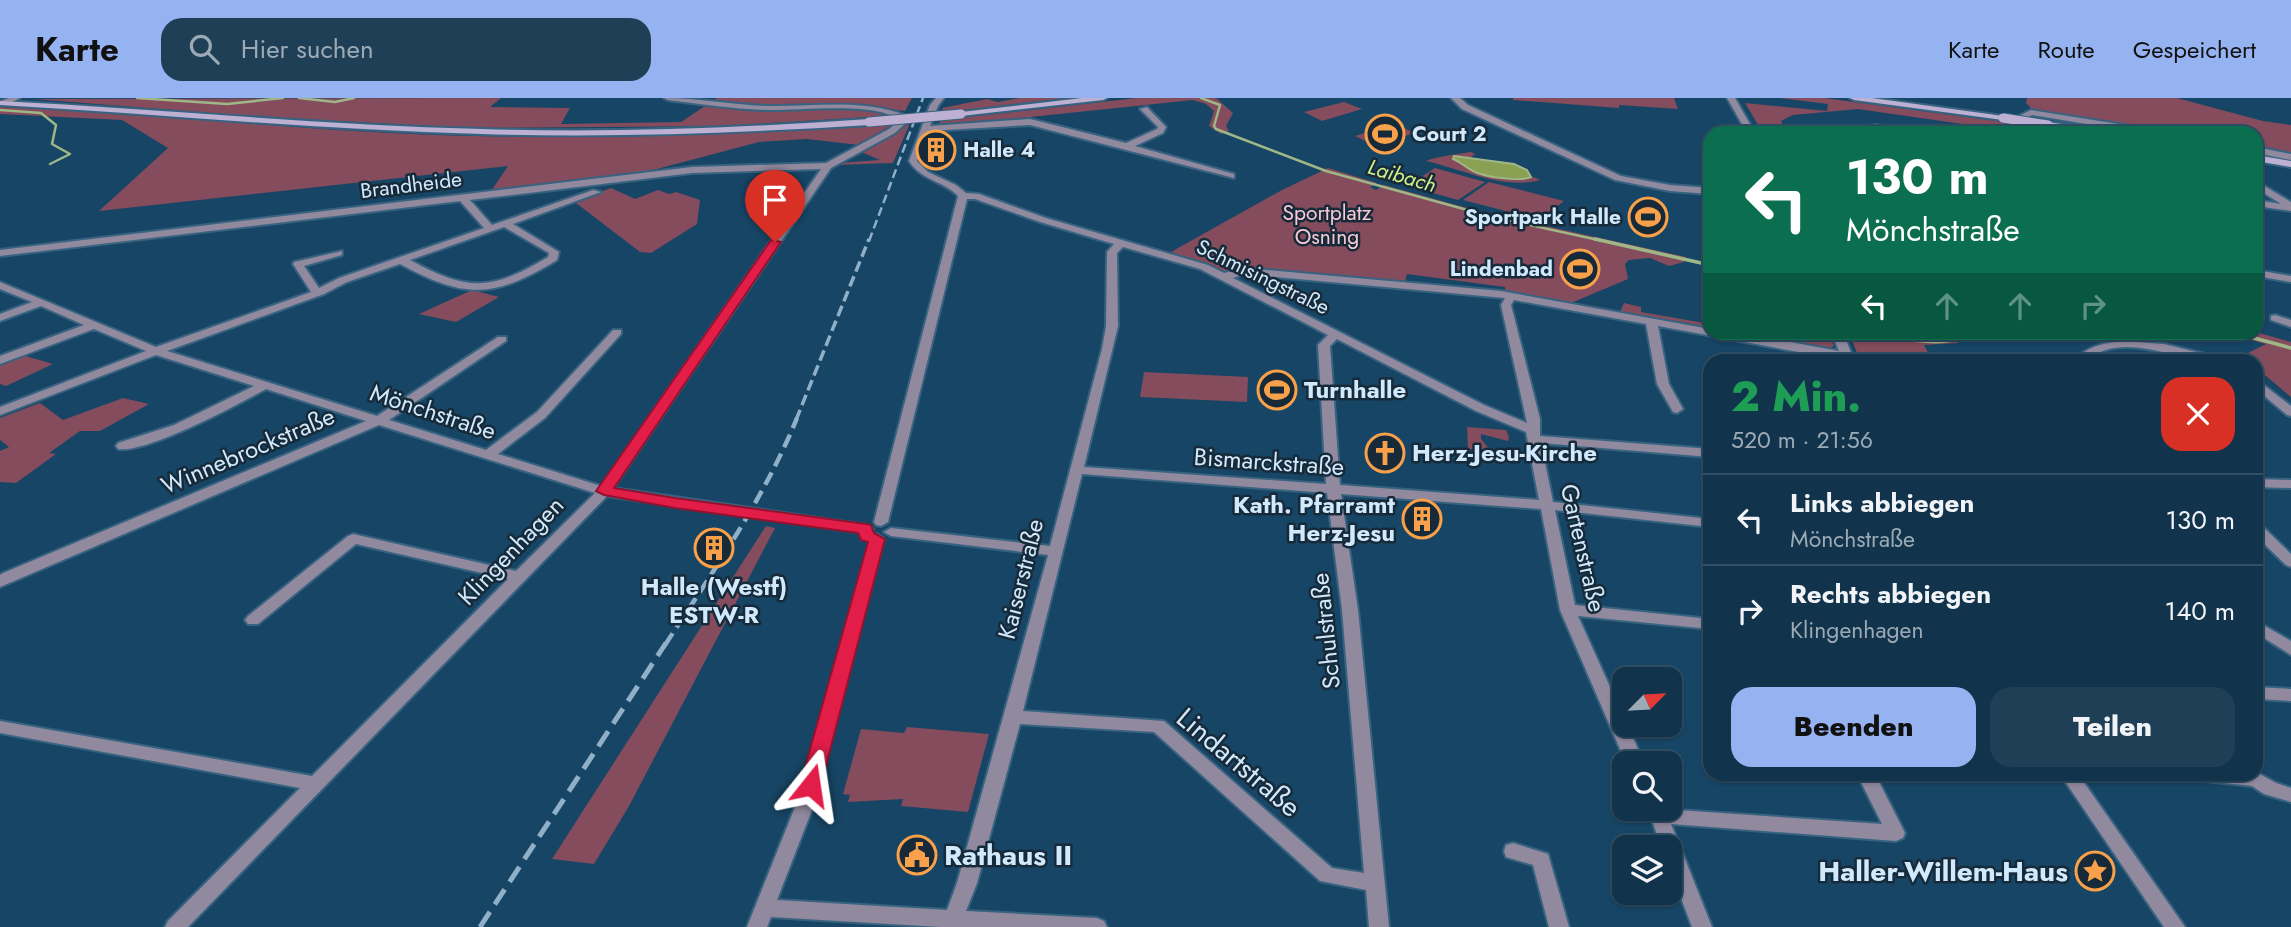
<!DOCTYPE html>
<html lang="de">
<head>
<meta charset="utf-8">
<style>
  :root { --surface:#11344c; --page:#1e3f56; --text:#f1f3f6; --muted:#9caab5; --line:#304f64; --accent:#95b2f1 }
  body { margin:0; font-family:Jost,sans-serif; background:var(--page); color:var(--text); height:100vh; display:flex; flex-direction:column; font-size:26px; white-space:nowrap }
  * { box-sizing:border-box; margin:0 }
  p { font-size:23px; color:var(--muted) }
  .icon { flex:none; width:38px; height:38px; fill:none; stroke:currentColor; stroke-width:2; stroke-linecap:round; stroke-linejoin:round }
  .map { position:relative; flex:1; overflow:hidden }
  .sheet { position:absolute; left:1703px; top:256px; width:560px; height:427px; display:flex; flex-direction:column; background:var(--surface); border-radius:21px; box-shadow:0 2px 5px #0004,0 0 0 2px var(--line) }
  .sheet>* { flex:none }
  .top-card { position:absolute; left:1703px; top:28px; width:560px; height:214px; border-radius:21px; box-shadow:0 2px 5px #0004,0 0 0 2px var(--line); background:#0b6e4f; color:#fff; overflow:hidden }
  .needle { width:46px; rotate:66deg }
  .fabs { position:absolute; left:1612px; top:569px; display:grid; gap:14px }
  .fabs a { display:grid; place-items:center; width:70px; height:70px; border-radius:14px; background:var(--surface); box-shadow:0 2px 5px #0004,0 0 0 2px var(--line); font-size:35px }
  .pin { position:absolute; display:grid; place-items:center; width:60px; height:60px; color:#fff; margin:-72px -30px; border-radius:50% 50% 50% 0; rotate:-45deg; box-shadow:0 0 7px #0007 }
  .pin .icon { rotate:45deg }
  .me { position:absolute; width:77px; margin:-38px; rotate:15deg; stroke-linejoin:round; filter:drop-shadow(0 0 5px #0008) }
  .turn { display:flex; align-items:center; gap:24px; height:147px; padding:0 28px; font-size:32px }
  .turn .icon { width:91px; height:91px; stroke-width:2.5 }
  .turn b { display:block; font-size:49px; line-height:60px }
  .lanes { display:flex; align-items:center; height:66px; padding:0 28px; background:#0003; justify-content:center; gap:35px; direction:ltr }
  .lanes .off { opacity:.35 }
  .round { display:grid; place-items:center; flex:none; width:74px; height:74px; border-radius:21px; background:var(--page) }
  .head { display:flex; align-items:center; justify-content:space-between; height:119px; padding:0 28px }
  h1 { font-size:42px; font-weight:800; line-height:52px; color:#1e9e55 }
  .primary-button { display:flex; gap:14px; margin-top:auto; padding:14px 28px }
  .primary-button a { flex:1; height:80px; border-radius:21px; background:var(--accent); color:#111; font-size:28px; font-weight:800; line-height:80px; text-align:center }
  .primary-button a+a { background:var(--page); color:var(--text) }
  ul { padding:0; list-style:none }
  li { display:flex; align-items:center; gap:21px; height:91px; padding:0 28px; border-top:2px solid var(--line) }
  li div { flex:1 }
  li b { display:block; font-size:26px }
  li em { font-style:normal }
  header { display:flex; align-items:center; gap:42px; box-sizing:border-box; height:98px; padding:0 35px; background:var(--accent); color:#111 }
  header strong { font-size:33px }
  nav { display:flex; gap:38px; margin-inline-start:auto; font-size:24px }
  .search { width:490px; height:63px; background:var(--page); display:flex; align-items:center; gap:18px; box-sizing:border-box; padding:0 24px; border-radius:21px; color:var(--muted); font-size:26px }
  .map>svg:first-child { display:block }
  .green { fill:#844c5c }
  .water { fill:#8aa053; stroke:#9fb686; stroke-width:2 }
  .lines { fill:none; stroke-linecap:round; stroke-linejoin:round }
  .stream-far1 { stroke:#9fb686; stroke-width:2.5 }
  .stream { stroke:#9fb686; stroke-width:3.5 }
  .street-casing { stroke:#386380; stroke-width:4 }
  .secondary-casing { stroke:#386380; stroke-width:4 }
  .street { fill:#91899e; fill-rule:evenodd }
  .secondary { fill:#bdb0d2; fill-rule:evenodd }
  .rail-far3 { stroke:#90b0c8; stroke-width:2.5; stroke-dasharray:9 4.5; stroke-linecap:butt }
  .rail-far2 { stroke:#90b0c8; stroke-width:3.5; stroke-dasharray:11 5; stroke-linecap:butt }
  .rail-far1 { stroke:#90b0c8; stroke-width:4.5; stroke-dasharray:14 7; stroke-linecap:butt }
  .rail { stroke:#90b0c8; stroke-width:5; stroke-dasharray:18 9; stroke-linecap:butt }
  .secondary-bridge-casing { stroke:#386380; stroke-width:11; stroke-linecap:butt }
  .secondary-bridge { stroke:#bdb0d2; stroke-width:9 }
  .route { fill:#e11d48; stroke:#92132f; stroke-width:2 }
  .labels { text-anchor:middle; stroke-width:5; stroke-linejoin:round; paint-order:stroke }
  .far-poi-label { font-size:21px; font-weight:bold; fill:#d1e9fd; stroke:#172a39; text-anchor:start }
  .far-water-label { font-size:21px; font-style:italic; fill:#d2f188; stroke:#172a39 }
  .far-street-label { font-size:21px; fill:#d1e9fd; stroke:#172a39 }
  .far-park-label { font-size:21px; fill:#f9cad5; stroke:#172a39 }
  .poi-label { font-size:24px; font-weight:bold; fill:#d1e9fd; stroke:#172a39; text-anchor:start }
  .street-label { font-size:24px; fill:#d1e9fd; stroke:#172a39 }
  .near-street-label { font-size:28px; fill:#d1e9fd; stroke:#172a39 }
  .near-poi-label { font-size:28px; font-weight:bold; fill:#d1e9fd; stroke:#172a39; text-anchor:start }
</style>
</head>
<body>
<header>
<strong>Karte</strong>
<div class="search"><svg class="icon" aria-label="search" viewBox="0 0 24 24"><circle cx="10" cy="10" r="6"/><path d="M15 15l6 6"/></svg>Hier suchen</div>
<nav><a>Karte</a><a>Route</a><a>Gespeichert</a></nav>
</header>
<div class="map">
<svg width="2291" height="829" viewBox="0 0 2291 829">
  <rect width="100%" height="100%" fill="#174565"/>
  <g class="green">
    <path d="M501 0 490 9 570 10 561 26 681 24 717 0H912L905 13 889 11 881 14 887 18 723 28 469 30 261 19 33 1Z"/>
    <path d="M1019 0H1068L944 14 942 10 987 1 998 4Z"/>
    <path d="M1137 0H1216L1233 15 1226 28 1229 33 1221 36 1209 28 1214 13 1206 6 1193 2 936 29 942 22Z"/>
    <path d="M1513 0H1674L1678 11 1619 7V10L1513 2Z"/>
    <path d="M1780 0H1824L2019 26 2025 35 1858 11 1793 17 1781 23 1786 35H1763L1745 5 1827 13 1828 6Z"/>
    <path d="M2027 0H2177L2263 23 2291 27V57L2256 51V35H2165L2032 11 2026 5Z"/>
    <path d="M1344 4 1362 11 1322 23 1304 14Z"/>
    <path d="M0 9C137 13 274 30 412 36 572 43 733 35 893 26L859 47 807 41 759 44 638 76 489 96 508 68 99 113 168 50 122 22 0 16Z"/>
    <path d="M910 25 893 65 835 67 838 65 880 62 859 53 887 40Z"/>
    <path d="M1395 26 1415 35 1374 47 1355 38Z"/>
    <path d="M1471 54 1475 56 1470 60 1454 58 1453 61C1462 64 1469 72 1477 74 1495 80 1516 83 1534 79L1540 82C1503 92 1462 71 1426 63 1430 60 1463 55 1471 54Z"/>
    <path d="M1328 70 1377 85 1370 89 1376 92 1384 87 1478 113 1686 159 1684 164 1669 168 1650 160 1629 162 1625 166 1628 181 1571 205 1505 194V189L1407 176 1405 184 1243 171 1225 174 1171 154 1282 92Z"/>
    <path d="M1435 70 1485 84 1458 102 1407 88Z"/>
    <path d="M1489 84 1564 103 1540 122 1463 102Z"/>
    <path d="M611 90 635 101 658 92 669 96 676 94 700 102 697 126 651 155 640 154 576 105 580 102Z"/>
    <path d="M472 192 499 199 456 224 419 216Z"/>
    <path d="M1624 205 1641 209V214L1710 226V230L1620 214Z"/>
    <path d="M1855 234 1979 235 1957 245 1924 247 1932 262H1860L1851 240 1856 238Z"/>
    <path d="M2256 234 2291 244V299L2266 278H2256V262H2234L2266 246 2226 235Z"/>
    <path d="M1732 235H1756L1803 243V238L1828 235 1834 248 1826 252Z"/>
    <path d="M22 257 53 266 6 288 0 286V266Z"/>
    <path d="M1144 274 1248 279 1247 304 1140 299Z"/>
    <path d="M123 300 149 306 100 333H80L49 355 56 356 16 385 0 384V353L9 349 0 342V320L40 305 63 322Z"/>
    <path d="M1467 329 1506 332 1509 339 1508 343 1481 336V341L1490 352 1468 351Z"/>
    <path d="M766 428 775 430 629 708 594 766 552 761Z"/>
    <path d="M907 629 989 636 968 714 901 708 903 701 848 704 850 697 843 696 861 631 904 635Z"/>
  </g>
  <path class="water" d="M1454 58 1514 66 1527 72 1531 79C1519 84 1484 79 1473 73 1465 69 1461 64 1453 61Z"/>
  <g class="lines">
    <g class="stream-far1">
      <path d="M137 0 227 6 283 0"/>
      <path d="M299 0 335 4 354 0"/>
      <path d="M1201 0 1220 7 1214 28 1216 31 1326 73 1489 118 1603 143"/>
      <path d="M0 12 41 15 56 27 52 46 70 56 50 66"/>
    </g>
    <g class="stream">
      <path d="M1595 141 1710 167"/>
      <path d="M1879 234C1903 242 1950 251 1971 234"/>
      <path d="M2232 234 2291 250"/>
    </g>
    <defs>
      <g id="street">
        <path d="M9 0H20L7 7H1V3Z"/>
        <path d="M664 0C699 0 733 7 767 8 813 9 864 0 907 18L908 23 895 35 831 70 613 390 866 427 873 431 866 435 607 398 188 829H165L168 823 300 690 0 635V623L312 678 508 481 356 446 258 526H248L245 522 248 518 348 438 353 436 516 473 595 395 379 327 0 489V477L3 475 366 323 266 291C239 306 146 356 118 351L116 348 118 345 174 327 254 288 156 257 0 317V309L146 253 94 231 0 266V258L84 227 41 208 0 223V216L32 204 0 191V184L156 249 311 194 293 166 294 164 342 153V157L304 168 319 190 339 180 484 130 460 103 0 158V152L692 69 826 65 889 31 900 22C874 3 800 13 766 12 733 11 700 6 668 2ZM821 71 601 388 498 356 545 320 621 236V232H613L537 314 486 352 389 322 506 243V239H498L377 318 167 253 324 196 347 184 400 166C465 201 493 201 557 162L559 154 513 126 601 94 593 92 492 127 470 102 692 75ZM504 129 549 155 548 159C491 193 469 194 410 162Z"/>
        <path d="M936 0H944L938 8 930 28 1030 21 1126 45 1157 31 1158 29 1140 11 1147 9 1166 29 1163 35 1135 48 1234 76V80L1030 27 928 33 917 63 928 74 956 87 966 95 979 96 1046 120 1208 167 1224 175 1244 170 1501 193 1710 231V234H1736L1839 253 1831 234H1843L1854 262H1842L1658 228 1669 286 1683 311 1677 315 1673 314 1657 286 1646 226 1514 202 1511 207 1540 321V338L1710 351V359L1541 345 1553 404 1710 421V429L1555 412 1575 507 1710 521V531L1578 518 1624 620V626H1627L1644 665H1626L1560 512 1541 411 1341 396 1358 512 1389 829H1369L1366 792 1320 783 1154 634 1020 626 977 785 966 813 1097 820 1104 823 1107 829H940L771 819 767 829H747L797 704 870 441 877 436 884 441 815 704 777 802 947 812 957 785 1048 457 891 438 884 434 891 430 1050 448 1102 251 1106 228 1107 154 1114 146 1040 124 975 101H967L888 424 881 428 876 427 874 424 958 98C943 82 923 84 909 63L930 7ZM1123 149 1200 171 1328 237 1318 247 1326 386 1084 369 1118 228 1117 155ZM1244 176 1505 200 1501 207 1527 325 1484 307 1233 180ZM1337 241 1476 313 1526 334 1539 402 1340 387 1330 248ZM1082 376 1327 395 1342 512 1364 775 1332 770 1164 623 1023 613Z"/>
        <path d="M1451 0H1460L1468 7 1621 78 1670 87 1710 90V96L1670 93 1615 82 1462 11Z"/>
        <path d="M1727 0H1735L1755 35H1747Z"/>
        <path d="M2031 12 2156 32 2160 35H2141L2032 17 2028 19 2035 35H2027L2019 18Z"/>
        <path d="M1877 27 1912 35 1877 33 1833 35 1837 32Z"/>
        <path d="M2256 49 2291 56V62L2256 55Z"/>
        <path d="M2256 83 2291 104V113L2256 108V102L2281 106 2256 90Z"/>
        <path d="M2256 172 2291 178V184L2256 178Z"/>
        <path d="M2275 217 2291 222V229L2271 222V218Z"/>
        <path d="M2124 243 2164 246 2217 259 2219 262C2178 266 2125 231 2088 262H2075C2089 247 2105 245 2124 243Z"/>
        <path d="M2256 281 2291 308V318L2287 317 2256 291Z"/>
        <path d="M2256 381 2291 382V390L2256 389Z"/>
        <path d="M2256 426 2261 427 2291 456V469L2286 467 2256 438Z"/>
        <path d="M2256 523 2291 543V557L2256 535Z"/>
        <path d="M2256 589 2291 591V603L2256 601Z"/>
        <path d="M2256 674 2276 685 2291 690V704L2264 696 2252 688 2205 683 2199 681 2196 676Z"/>
        <path d="M1857 676H1875L1905 735 1903 740 1896 743 1671 726 1712 829H1692L1670 771V749H1661L1648 710 1882 726Z"/>
        <path d="M2060 676H2078L2185 829H2164Z"/>
        <path d="M1513 745 1548 756 1569 829H1549L1533 767 1506 759 1504 753 1506 747Z"/>
      </g>
      <g id="secondary">
        <path d="M1082 0H1107L1103 2 961 18 957 16 961 14Z"/>
        <path d="M1850 0H1872L2003 18 2007 20 2003 22 1854 2Z"/>
        <path d="M0 3C161 11 321 27 482 31 611 35 740 30 869 21L873 24 869 27C740 35 611 40 482 36 321 32 161 16 0 7Z"/>
        <path d="M2048 24 2101 32 2105 35H2084L2045 29 2044 27Z"/>
        <path d="M2256 57 2291 63V69L2256 63Z"/>
      </g>
    </defs>
    <use href="#street" class="street-casing"/>
    <use href="#secondary" class="secondary-casing"/>
    <use href="#street" class="street"/>
    <use href="#secondary" class="secondary"/>
    <path class="rail-far3" d="M869 143 923 0"/>
    <path class="rail-far2" d="M796 322 869 141"/>
    <path class="rail-far1" d="M665 547C712 475 764 401 797 320"/>
    <path class="rail" d="M480 829 666 545"/>
    <defs>
      <g id="secondary-bridge">
        <path d="M2003 20 2048 27"/>
        <path d="M869 24 961 16"/>
      </g>
    </defs>
    <use href="#secondary-bridge" class="secondary-bridge-casing"/>
    <use href="#secondary-bridge" class="secondary-bridge"/>
  </g>
  <path class="route" d="M771 142 781 144 614 390 675 400 866 426 871 427 874 435 885 441 821 687 818 693 811 695 803 693 800 687 868 444 861 442 858 435 675 410 604 397 596 393Z"/>
  <defs>
    <symbol id="stadium-ring" viewBox="-11 -11 22 22"><circle r="9.5" fill="#172a39" stroke="#f8a14a" stroke-width="1.5"/><path d="M0-5a6.5 5 0 1 0 0 10a6.5 5 0 1 0 0-10ZM-3.5-1.8h7v3.6h-7Z" fill="#f8a14a"/></symbol>
    <symbol id="building-ring" viewBox="-11 -11 22 22"><circle r="9.5" fill="#172a39" stroke="#f8a14a" stroke-width="1.5"/><path d="M-4-6H4V6H1V3H-1V6H-4ZM-2.5-4.3h1.7v1.8h-1.7ZM.8-4.3h1.7v1.8H.8ZM-2.5-1h1.7V.8h-1.7ZM.8-1h1.7V.8H.8Z" fill="#f8a14a"/></symbol>
    <symbol id="church-ring" viewBox="-11 -11 22 22"><circle r="9.5" fill="#172a39" stroke="#f8a14a" stroke-width="1.5"/><path d="M-1.2-6h2.4v3.5h3.3v2.4h-3.3V6h-2.4V-.1h-3.3v-2.4h3.3Z" fill="#f8a14a"/></symbol>
    <symbol id="civic-ring" viewBox="-11 -11 22 22"><circle r="9.5" fill="#172a39" stroke="#f8a14a" stroke-width="1.5"/><path d="M-.6-6.5H3V-4.5H.6V-3L4-1V1h2V6H-6V1h2V-1L-.6-3ZM-1.2 2.5V6h2.4V2.5Z" fill="#f8a14a"/></symbol>
    <symbol id="sight-ring" viewBox="-11 -11 22 22"><circle r="9.5" fill="#172a39" stroke="#f8a14a" stroke-width="1.5"/><path d="M0-6L1.8-2.2L6-1.7L2.9 1.2L3.7 5.4L0 3.3L-3.7 5.4L-2.9 1.2L-6-1.7L-1.8-2.2Z" fill="#f8a14a"/></symbol>
  </defs>
  <g fill-rule="evenodd">
    <use href="#stadium-ring" x="1363" y="14" width="44" height="44"/>
    <use href="#building-ring" x="914" y="30" width="44" height="44"/>
    <use href="#stadium-ring" x="1626" y="97" width="44" height="44"/>
    <use href="#stadium-ring" x="1558" y="149" width="44" height="44"/>
    <use href="#stadium-ring" x="1255" y="270" width="44" height="44"/>
    <use href="#church-ring" x="1363" y="333" width="44" height="44"/>
    <use href="#building-ring" x="1400" y="399" width="44" height="44"/>
    <use href="#building-ring" x="692" y="428" width="44" height="44"/>
    <use href="#civic-ring" x="895" y="735" width="44" height="44"/>
    <use href="#sight-ring" x="2073" y="751" width="44" height="44"/>
  </g>
  <g class="labels">
    <g class="far-poi-label">
      <text x="1412" y="43">Court 2</text>
      <text x="963" y="59">Halle 4</text>
      <text x="1621" y="126" text-anchor="end">Sportpark Halle</text>
      <text x="1553" y="178" text-anchor="end">Lindenbad</text>
    </g>
    <g class="far-water-label">
      <text transform="translate(1402 78) rotate(16)" y="7">Laibach</text>
    </g>
    <g class="far-street-label">
      <text transform="translate(411 87) rotate(-7)" y="7">Brandheide</text>
      <text transform="translate(1263 179) rotate(26)" y="7">Schmisingstraße</text>
    </g>
    <g class="far-park-label">
      <text x="1327" y="122">Sportplatz<tspan x="1327" dy="24">Osning</tspan></text>
    </g>
    <g class="poi-label">
      <text x="1304" y="300">Turnhalle</text>
      <text x="1412" y="363">Herz-Jesu-Kirche</text>
      <text x="1395" y="415" text-anchor="end">Kath. Pfarramt<tspan x="1395" dy="28">Herz-Jesu</tspan></text>
      <text x="714" y="497" text-anchor="middle">Halle (Westf)<tspan x="714" dy="28">ESTW-R</tspan></text>
    </g>
    <g class="street-label">
      <text transform="translate(433 314) rotate(18)" y="8">Mönchstraße</text>
      <text transform="translate(248 353) rotate(-23)" y="8">Winnebrockstraße</text>
      <text transform="translate(1269 364) rotate(4)" y="8">Bismarckstraße</text>
      <text transform="translate(1583 450) rotate(77)" y="8">Gartenstraße</text>
      <text transform="translate(511 453) rotate(-46)" y="8">Klingenhagen</text>
      <text transform="translate(1021 481) rotate(-76)" y="8">Kaiserstraße</text>
      <text transform="translate(1326 533) rotate(-96)" y="8">Schulstraße</text>
    </g>
    <g class="near-street-label">
      <text transform="translate(1239 664) rotate(40)" y="10">Lindartstraße</text>
    </g>
    <g class="near-poi-label">
      <text x="944" y="767">Rathaus II</text>
      <text x="2068" y="783" text-anchor="end">Haller-Willem-Haus</text>
    </g>
  </g>
</svg>
<div class="fabs">
<a><svg class="needle" viewBox="-14 -14 28 28"><path d="M0-13l5 13h-10z" fill="#e53935"/><path d="M0 13l5-13h-10z" fill="#9caab5"/></svg></a>
<a><svg class="icon" aria-label="search" viewBox="0 0 24 24"><circle cx="10" cy="10" r="6"/><path d="M15 15l6 6"/></svg></a>
<a><svg class="icon" aria-label="layers" viewBox="0 0 24 24"><path d="M12 4l9 5-9 5-9-5zM3 14l9 5 9-5"/></svg></a>
</div>
<div class="pin" style="left:775px;top:144px;background:#d93025"><svg class="icon" aria-label="arrive" viewBox="0 0 24 24"><path d="M6 21V4h12l-3 4 3 4H6"/></svg></div>
<svg class="me" style="left:811px;top:687px" viewBox="-20 -20 40 40"><path d="M0-17L14 15 0 8-14 15z" fill="#e11d48" stroke="#fff" stroke-width="4"/></svg>
<div class="top-card">
<div class="turn"><svg class="icon" aria-label="left" viewBox="0 0 24 24"><path d="M17 20v-9H6M10 6l-5 5 5 5"/></svg><div><b>130 m</b>Mönchstraße</div></div>
<div class="lanes"><svg class="icon" aria-label="left" viewBox="0 0 24 24"><path d="M17 20v-9H6M10 6l-5 5 5 5"/></svg><svg class="icon off" aria-label="ahead" viewBox="0 0 24 24"><path d="M12 20V5M6 11l6-6 6 6"/></svg><svg class="icon off" aria-label="ahead" viewBox="0 0 24 24"><path d="M12 20V5M6 11l6-6 6 6"/></svg><svg class="icon off" aria-label="right" viewBox="0 0 24 24"><path d="M7 20v-9h11M14 6l5 5-5 5"/></svg></div>
</div>
<section class="sheet">
<div class="head"><div><h1>2 Min.</h1><p>520 m · 21:56</p></div><a class="round" style="background:#d93025;color:#fff"><svg class="icon" aria-label="close" viewBox="0 0 24 24"><path d="M6 6l12 12M18 6L6 18"/></svg></a></div>
<ul>
<li><svg class="icon" aria-label="left" viewBox="0 0 24 24"><path d="M17 20v-9H6M10 6l-5 5 5 5"/></svg><div><b>Links abbiegen</b><p>Mönchstraße</p></div><em>130 m</em></li>
<li><svg class="icon" aria-label="right" viewBox="0 0 24 24"><path d="M7 20v-9h11M14 6l5 5-5 5"/></svg><div><b>Rechts abbiegen</b><p>Klingenhagen</p></div><em>140 m</em></li>
</ul>
<div class="primary-button"><a>Beenden</a><a>Teilen</a></div>
</section>
</div>
</body>
</html>
